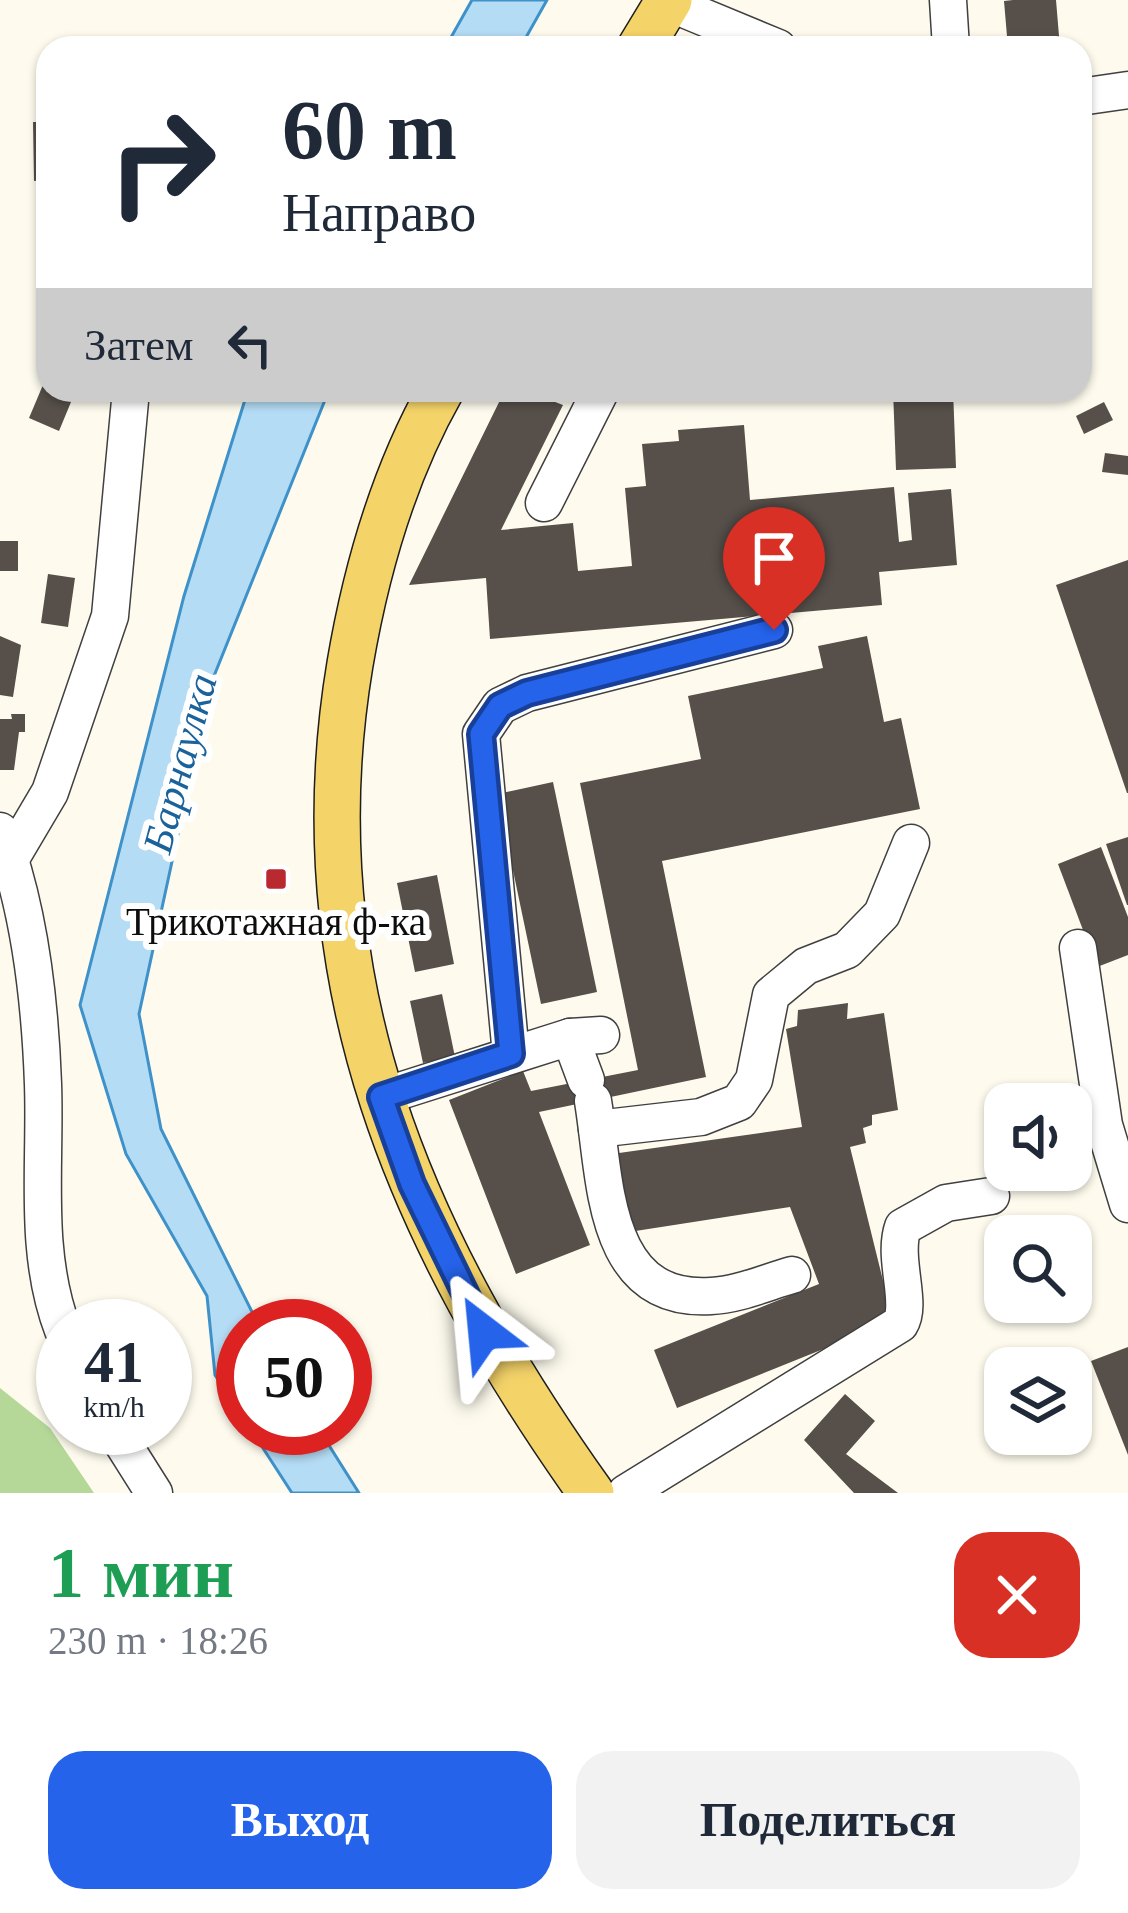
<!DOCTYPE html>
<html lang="ru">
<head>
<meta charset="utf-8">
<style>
  :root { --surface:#fff; --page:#f2f2f3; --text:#1f2937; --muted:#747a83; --accent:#2563eb }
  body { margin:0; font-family:"Times New Roman",serif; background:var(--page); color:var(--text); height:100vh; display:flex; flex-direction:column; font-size:45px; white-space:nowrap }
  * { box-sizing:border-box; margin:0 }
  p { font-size:39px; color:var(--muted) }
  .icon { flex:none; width:66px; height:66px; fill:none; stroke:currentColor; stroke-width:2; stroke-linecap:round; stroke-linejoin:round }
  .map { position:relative; height:1493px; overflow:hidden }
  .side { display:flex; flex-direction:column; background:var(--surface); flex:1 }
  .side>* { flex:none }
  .top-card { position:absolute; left:36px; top:36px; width:1056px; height:366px; border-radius:36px; box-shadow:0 3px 9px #0004; background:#fff; color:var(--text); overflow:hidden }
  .fabs { position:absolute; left:984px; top:1083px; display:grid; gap:24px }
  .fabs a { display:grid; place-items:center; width:108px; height:108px; border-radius:24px; background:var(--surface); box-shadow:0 3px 9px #0004; font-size:60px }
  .speed { position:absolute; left:36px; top:1299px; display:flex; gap:24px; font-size:60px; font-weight:700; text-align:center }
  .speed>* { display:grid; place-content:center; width:156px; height:156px; border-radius:50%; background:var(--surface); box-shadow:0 3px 9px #0004; line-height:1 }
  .speed small { font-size:30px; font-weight:400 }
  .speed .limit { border:18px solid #d22; background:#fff; color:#111 }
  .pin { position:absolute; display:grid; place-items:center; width:102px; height:102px; color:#fff; margin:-123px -51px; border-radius:50% 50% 50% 0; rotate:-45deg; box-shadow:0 0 12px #0007 }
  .pin .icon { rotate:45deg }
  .me { position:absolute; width:132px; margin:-66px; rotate:331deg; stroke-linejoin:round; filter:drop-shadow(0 0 9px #0008) }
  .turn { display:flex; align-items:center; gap:42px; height:252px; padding:0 48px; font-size:54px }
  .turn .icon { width:156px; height:156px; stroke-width:2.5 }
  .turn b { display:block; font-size:84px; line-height:102px }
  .then { display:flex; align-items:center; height:114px; padding:0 48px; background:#0003; gap:24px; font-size:45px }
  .round { display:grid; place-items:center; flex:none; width:126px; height:126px; border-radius:36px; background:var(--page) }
  .overview { display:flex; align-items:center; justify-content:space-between; height:204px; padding:0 48px }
  h1 { font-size:72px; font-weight:600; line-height:90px; color:#1e9e55 }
  .cta { display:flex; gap:24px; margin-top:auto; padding:24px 48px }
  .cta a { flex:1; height:138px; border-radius:36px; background:var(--accent); color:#fff; font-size:48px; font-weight:600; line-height:138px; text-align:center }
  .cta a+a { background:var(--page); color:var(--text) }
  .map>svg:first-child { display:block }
  .forest { fill:#b5d899 }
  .water { fill:#b4dcf4; stroke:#3e91c9; stroke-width:3 }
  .building { fill:#564f4a }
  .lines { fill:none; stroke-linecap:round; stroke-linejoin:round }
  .minor-casing { stroke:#404040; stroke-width:39 }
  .major-casing { stroke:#1e1e1e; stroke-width:48 }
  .minor { stroke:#fff; stroke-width:36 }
  .major { stroke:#f4d368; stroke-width:45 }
  .route-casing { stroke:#184099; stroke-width:30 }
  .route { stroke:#2563eb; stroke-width:21 }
  .poi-dot { fill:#b92a30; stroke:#fff; stroke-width:4.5 }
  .labels { text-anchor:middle; stroke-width:12; stroke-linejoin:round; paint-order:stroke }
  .poi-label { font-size:39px; fill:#0d0d0d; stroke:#fff }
  .water-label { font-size:42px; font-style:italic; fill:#1a629b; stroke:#fff }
</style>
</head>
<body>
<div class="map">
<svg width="1128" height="1493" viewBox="0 0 1128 1493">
  <rect width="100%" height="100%" fill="#fefbee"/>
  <path class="forest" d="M0 1388 50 1428 94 1493H0Z"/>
  <g class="water">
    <path d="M472 0H547L520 48H445Z"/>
    <path d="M248 390H329L210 686 139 1014 161 1129 259 1326H243V1418L215 1375 207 1296 126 1154 80 1005 184 596Z"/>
    <path d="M250 1428H318L359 1493H292Z"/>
  </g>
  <g class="building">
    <path d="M1013 0H1056L1060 48H1008L1004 1Z"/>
    <path d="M33 122H48V180L34 181Z"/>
    <path d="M48 373V390H76L59 431 29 418Z"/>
    <path d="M505 390H524L563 405 501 530 573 523 578 571 632 566 625 488 646 486 642 444 679 441 678 430 744 425 750 500 894 487 899 542 912 540 908 493 951 489 957 565 879 572 882 605 490 639 486 578 409 585Z"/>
    <path d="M893 390H953L956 468 896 470Z"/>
    <path d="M1104 402 1113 420 1084 434 1076 416Z"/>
    <path d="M1105 453 1128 456V475L1102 472Z"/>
    <rect x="0" y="541" width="18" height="30"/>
    <path d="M1128 560V793H1127L1056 585Z"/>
    <path d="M48 574 75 578 68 627 41 623Z"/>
    <path d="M0 636 21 645 13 697 0 695Z"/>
    <path d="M867 636 884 722 901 718 920 809 662 861 706 1077 539 1112 590 1245 516 1274 449 1100 523 1071 531 1091 638 1070 580 783 701 759 688 696 823 668 818 646Z"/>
    <path d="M11 714H25V732H19L14 770H0V719H12Z"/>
    <path d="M553 782 597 992 541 1004 497 794Z"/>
    <path d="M1128 837V905H1127L1106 844Z"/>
    <path d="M1101 847 1128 917V955L1097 967 1058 864Z"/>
    <path d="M437 875 454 964 415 972 397 883Z"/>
    <path d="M442 994 455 1057 423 1063 410 1001Z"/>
    <path d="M848 1003 847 1019 884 1013 898 1110 872 1115V1125L863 1128 866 1143 850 1147 893 1321 677 1408 654 1350 819 1284 790 1207 629 1232 612 1154 802 1127 786 1029 797 1026 798 1010Z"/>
    <path d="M1128 1347V1455L1091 1361Z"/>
    <path d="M845 1394 875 1421 846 1454 898 1493H854L804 1440Z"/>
  </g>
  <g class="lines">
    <defs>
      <g id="minor">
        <path d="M948 0 951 48"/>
        <path d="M667 2 778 48"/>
        <path d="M1080 97 1128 90"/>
        <path d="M544 503 601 390"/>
        <path d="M0 831C30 909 40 1000 43 1084 46 1165 33 1252 63 1330"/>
        <path d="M11 858 50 792 110 616 131 390"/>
        <path d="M1078 948 1104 1125 1128 1204"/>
        <path d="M570 1037 586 1080"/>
        <path d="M511 1055 481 734 500 706 527 693 774 630"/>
        <path d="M381 1097 570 1037 601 1035"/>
        <path d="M593 1101C606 1179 601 1303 711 1296 738 1295 767 1282 792 1275"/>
        <path d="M597 1129 701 1117 739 1102 754 1080 771 995 806 966 847 950 882 914 911 843"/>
        <path d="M113 1428 154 1493"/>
        <path d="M626 1493 900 1324C913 1304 892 1258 903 1227L946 1203 991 1196"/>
      </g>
      <g id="major">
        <path d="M640 48 669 0"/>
        <path d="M441 390C394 473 366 570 350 664 297 980 411 1240 591 1493"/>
      </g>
    </defs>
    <use href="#minor" class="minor-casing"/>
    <use href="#major" class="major-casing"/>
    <use href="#minor" class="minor"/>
    <use href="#major" class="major"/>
  </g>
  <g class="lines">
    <defs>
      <path id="route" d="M484 1332 412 1184 381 1097 511 1054 481 734 500 706 527 693 774 630"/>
    </defs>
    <use href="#route" class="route-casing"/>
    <use href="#route" class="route"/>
  </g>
  <rect class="poi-dot" x="264" y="867" width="24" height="24" rx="6"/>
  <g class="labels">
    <g class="poi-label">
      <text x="276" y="935">Трикотажная ф-ка</text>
    </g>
    <g class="water-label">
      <text transform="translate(179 763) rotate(-75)" y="15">Барнаулка</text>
    </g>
  </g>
</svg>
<div class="fabs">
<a><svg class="icon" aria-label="sound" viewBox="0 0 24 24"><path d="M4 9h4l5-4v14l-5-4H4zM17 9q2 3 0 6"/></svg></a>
<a><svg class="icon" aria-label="search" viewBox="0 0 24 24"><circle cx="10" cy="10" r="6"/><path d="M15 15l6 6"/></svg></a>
<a><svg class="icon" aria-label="layers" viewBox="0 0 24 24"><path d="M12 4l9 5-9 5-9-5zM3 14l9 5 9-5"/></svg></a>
</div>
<div class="speed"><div>41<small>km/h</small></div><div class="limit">50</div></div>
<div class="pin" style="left:774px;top:630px;background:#d93025"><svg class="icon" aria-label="arrive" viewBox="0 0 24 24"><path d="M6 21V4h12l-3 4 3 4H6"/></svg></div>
<svg class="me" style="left:484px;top:1332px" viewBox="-20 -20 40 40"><path d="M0-17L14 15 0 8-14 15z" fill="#2563eb" stroke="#fff" stroke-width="4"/></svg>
<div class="top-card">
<div class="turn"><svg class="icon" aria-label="right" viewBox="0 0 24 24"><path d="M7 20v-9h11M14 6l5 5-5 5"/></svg><div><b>60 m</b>Направо</div></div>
<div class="then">Затем<svg class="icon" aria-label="left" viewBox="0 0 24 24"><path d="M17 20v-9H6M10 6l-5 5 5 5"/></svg></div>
</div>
</div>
<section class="side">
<div class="overview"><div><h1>1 мин</h1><p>230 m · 18:26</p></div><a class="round" style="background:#d93025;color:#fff"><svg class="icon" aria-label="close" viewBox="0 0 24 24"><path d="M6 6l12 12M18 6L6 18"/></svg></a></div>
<div class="cta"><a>Выход</a><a>Поделиться</a></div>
</section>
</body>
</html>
